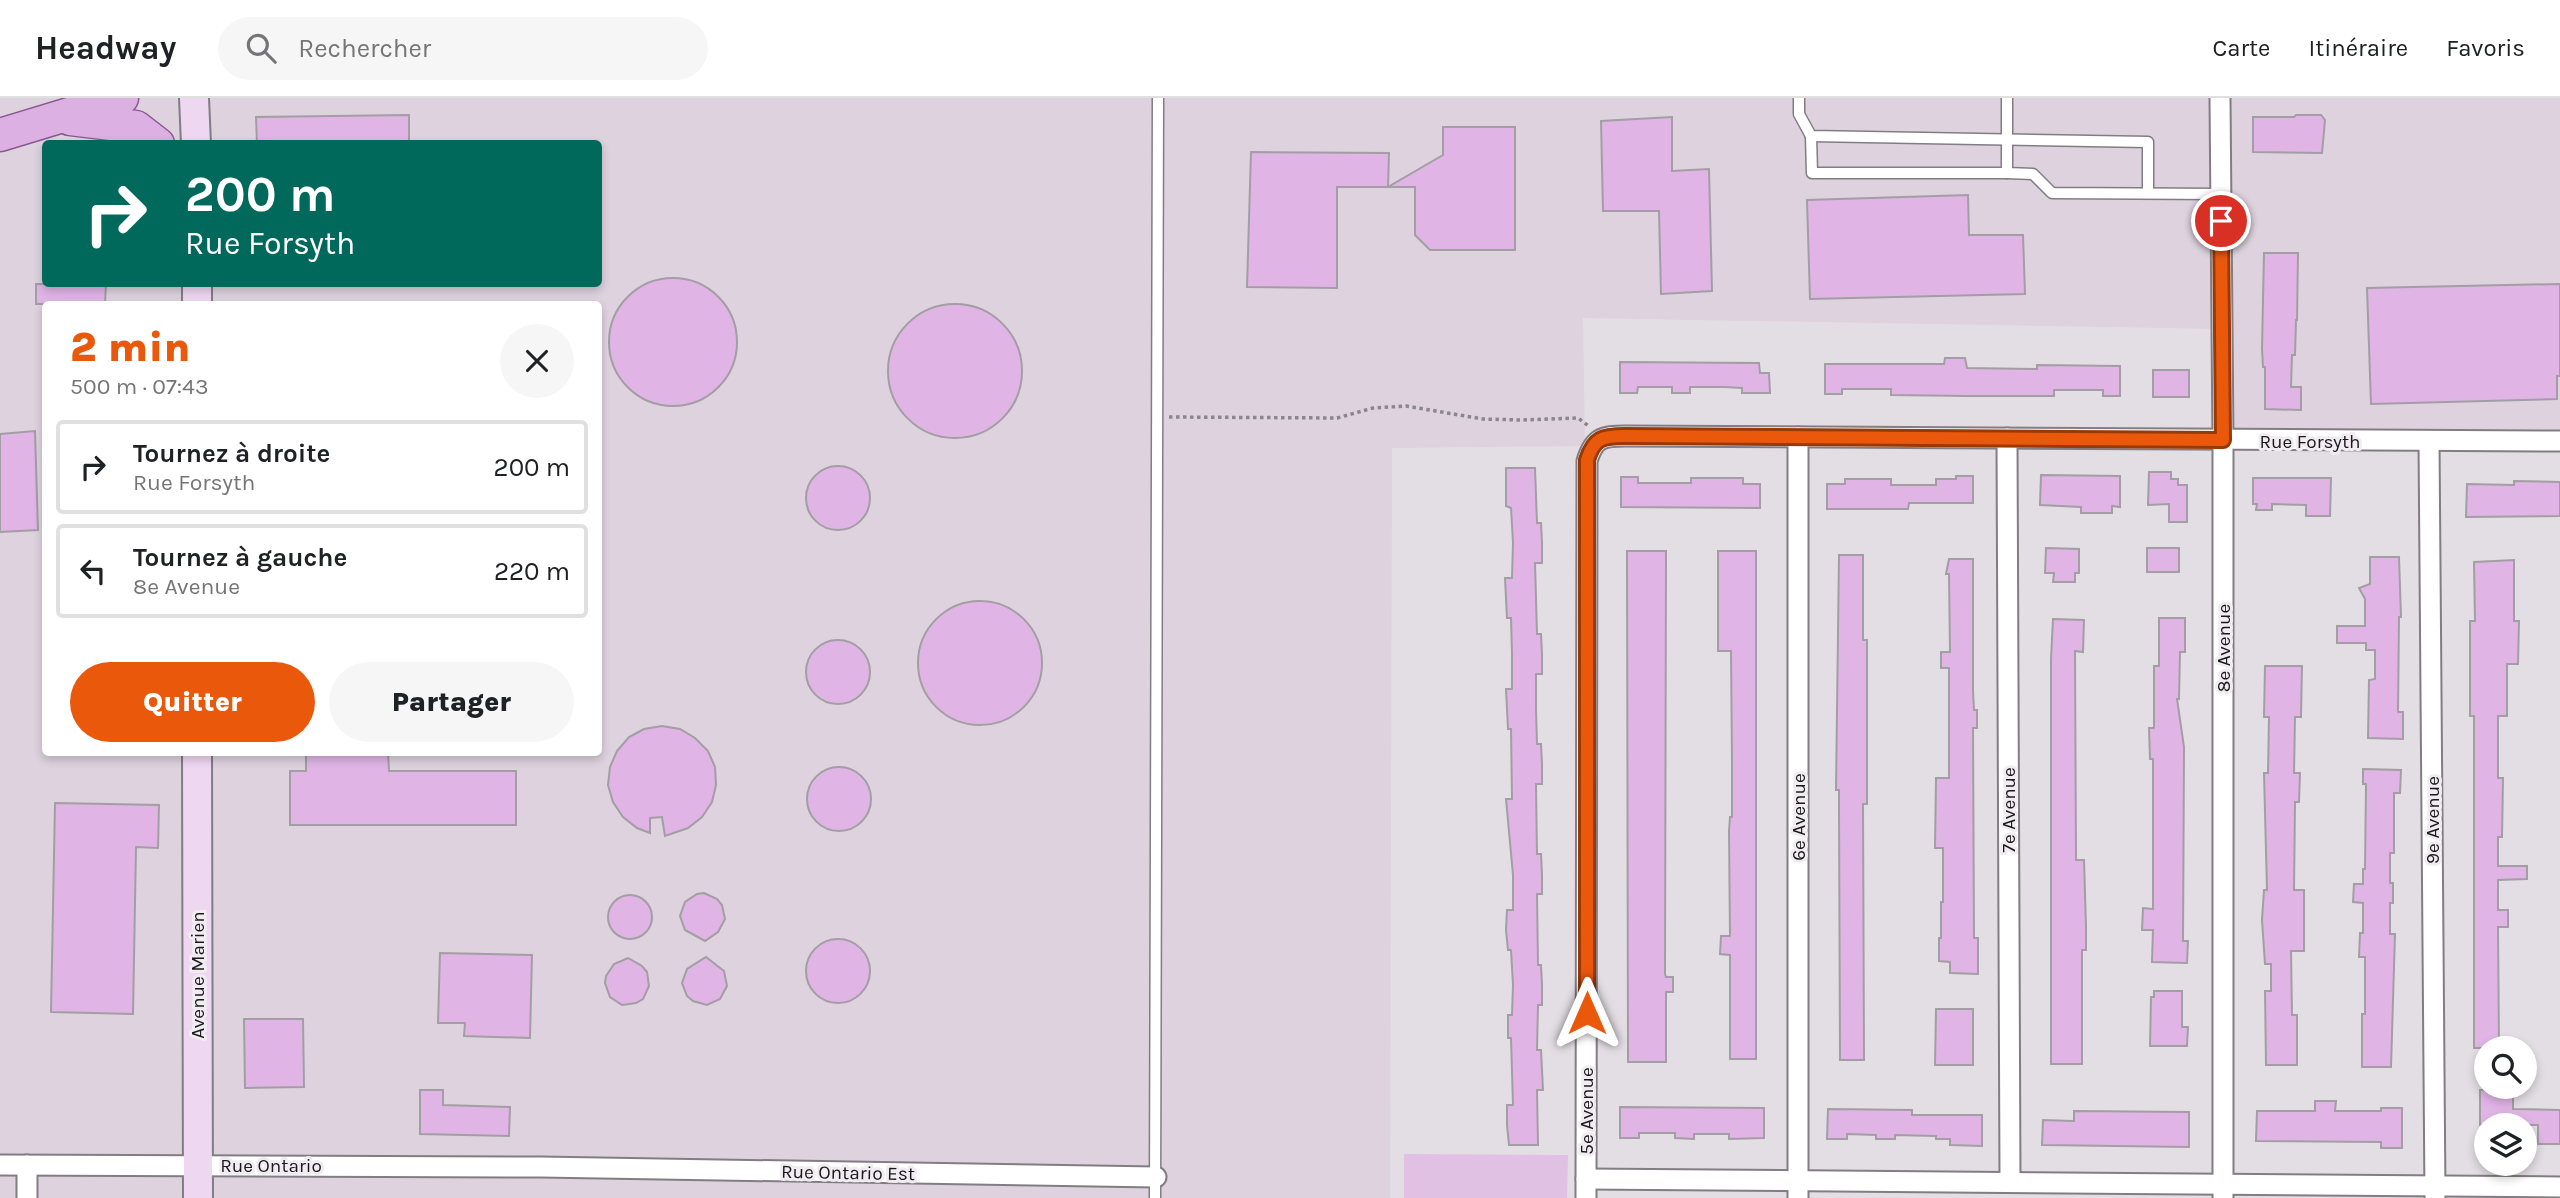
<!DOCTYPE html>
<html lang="fr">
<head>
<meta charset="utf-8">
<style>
  :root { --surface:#fff; --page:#f6f6f6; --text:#202124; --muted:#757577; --line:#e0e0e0; --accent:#ea580c }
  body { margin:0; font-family:Karla,sans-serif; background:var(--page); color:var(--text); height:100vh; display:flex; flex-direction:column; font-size:26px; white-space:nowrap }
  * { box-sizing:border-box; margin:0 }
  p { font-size:23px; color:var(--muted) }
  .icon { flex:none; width:38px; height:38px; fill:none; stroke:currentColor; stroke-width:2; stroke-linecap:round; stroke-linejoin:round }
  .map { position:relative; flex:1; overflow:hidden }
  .drawer { position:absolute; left:42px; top:203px; width:560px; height:455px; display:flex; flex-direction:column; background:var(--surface); border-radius:7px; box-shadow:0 4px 10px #0003 }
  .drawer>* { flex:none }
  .banner { position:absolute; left:42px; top:42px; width:560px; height:147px; border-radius:7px; box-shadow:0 4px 10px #0003; background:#00695c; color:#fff; overflow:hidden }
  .fabs { position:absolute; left:2474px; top:938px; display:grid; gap:14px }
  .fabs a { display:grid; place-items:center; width:63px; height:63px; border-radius:50%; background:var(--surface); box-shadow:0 4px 10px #0003; font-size:35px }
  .pin { position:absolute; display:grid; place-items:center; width:60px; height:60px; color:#fff; margin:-30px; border:4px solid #fff; border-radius:50%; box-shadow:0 2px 7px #0007 }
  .me { position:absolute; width:77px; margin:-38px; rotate:0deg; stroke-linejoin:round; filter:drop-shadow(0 0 5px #0008) }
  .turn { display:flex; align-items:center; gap:24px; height:147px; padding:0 28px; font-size:32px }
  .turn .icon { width:91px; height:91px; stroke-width:2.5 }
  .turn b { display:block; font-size:49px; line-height:60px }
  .round { display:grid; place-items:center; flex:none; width:74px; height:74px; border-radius:37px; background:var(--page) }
  .head { display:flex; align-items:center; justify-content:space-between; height:119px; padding:0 28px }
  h1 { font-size:42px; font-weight:800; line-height:52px; color:var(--accent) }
  .primary-button { display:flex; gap:14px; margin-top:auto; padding:14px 28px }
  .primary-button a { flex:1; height:80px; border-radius:42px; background:var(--accent); color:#fff; font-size:28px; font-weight:800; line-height:80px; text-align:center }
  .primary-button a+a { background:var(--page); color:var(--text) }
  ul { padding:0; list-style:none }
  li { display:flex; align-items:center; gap:21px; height:94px; margin:0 14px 10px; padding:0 14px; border:4px solid var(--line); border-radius:7px }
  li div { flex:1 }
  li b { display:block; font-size:26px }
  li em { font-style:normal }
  header { display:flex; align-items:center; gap:42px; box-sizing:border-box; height:98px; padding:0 35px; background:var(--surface); border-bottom:2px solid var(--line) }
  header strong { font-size:33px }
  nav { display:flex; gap:38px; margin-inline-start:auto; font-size:24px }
  .search { width:490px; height:63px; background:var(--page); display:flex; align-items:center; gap:18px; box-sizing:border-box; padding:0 24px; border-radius:38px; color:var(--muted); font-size:26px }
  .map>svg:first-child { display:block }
  .built { fill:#ddd2de; fill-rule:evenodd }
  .green { fill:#e0c1e4 }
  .building { fill:#e0b5e6; stroke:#a29ea3; stroke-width:2 }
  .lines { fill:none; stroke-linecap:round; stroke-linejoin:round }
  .lane-casing { stroke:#827d82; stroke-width:13 }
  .street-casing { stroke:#827d82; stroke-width:23 }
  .secondary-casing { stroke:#827d82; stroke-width:32 }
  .primary-casing { stroke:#8a5891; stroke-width:35 }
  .path { stroke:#8a868b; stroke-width:3.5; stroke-dasharray:3.5 3.5; stroke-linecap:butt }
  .lane { stroke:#fff; stroke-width:10 }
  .street { stroke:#fff; stroke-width:19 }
  .secondary { stroke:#eed7f1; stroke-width:28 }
  .primary { stroke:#ddb0e3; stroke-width:32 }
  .route-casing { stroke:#983908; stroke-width:18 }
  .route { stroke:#ea580c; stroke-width:12 }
  .labels { text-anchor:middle; stroke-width:6; stroke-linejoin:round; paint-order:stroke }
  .street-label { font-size:19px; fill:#1a181a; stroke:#f1ecf1 }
</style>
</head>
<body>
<header>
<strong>Headway</strong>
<div class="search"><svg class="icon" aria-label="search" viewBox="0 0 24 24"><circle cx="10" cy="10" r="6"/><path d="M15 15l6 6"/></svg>Rechercher</div>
<nav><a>Carte</a><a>Itinéraire</a><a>Favoris</a></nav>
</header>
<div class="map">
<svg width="2560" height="1100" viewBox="0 0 2560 1100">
  <rect width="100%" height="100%" fill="#e3dee4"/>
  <path class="built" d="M0 0H2560V343L2223 342 2222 231 1583 220 1585 348 1392 350 1390 1100H0ZM46 46H598V186H46ZM46 206H598V654H46Z"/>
  <path class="green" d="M1404 1056 1568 1057 1567 1100H1404Z"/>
  <g class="building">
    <path d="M409 17V46H257L256 19Z"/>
    <path d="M2296 17H2321L2325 22 2322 55 2253 54V19H2294Z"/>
    <path d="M1672 19V73L1709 71 1712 193 1661 196 1659 113H1603L1601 23Z"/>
    <path d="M1443 29H1515V152H1430L1415 137V89H1388L1443 57Z"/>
    <path d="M1251 54 1389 55 1388 89H1337V190L1247 189Z"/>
    <path d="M1968 97 1969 137H2023L2025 196 1810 201 1807 102Z"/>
    <path d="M2264 155H2298L2297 222H2296L2295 257H2292L2291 289H2301V312L2265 311V269H2263L2262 251Z"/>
    <circle cx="673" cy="244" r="64"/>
    <path d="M36 186H106L105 206H36Z"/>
    <path d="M2560 186V278H2557V301L2371 306 2367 190Z"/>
    <circle cx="955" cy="273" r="67"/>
    <path d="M1945 260H1965L1967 270 2037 271V267L2120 268V298H2103V292H2054V298H1967L1891 297V291H1842V296H1825V266H1944Z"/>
    <path d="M1620 264 1759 265 1760 275H1769L1770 295H1742V290L1725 289H1690V295H1672V289H1638L1637 295H1620Z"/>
    <rect x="2153" y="272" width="36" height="27"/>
    <path d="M35 333 38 432 0 434V336Z"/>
    <circle cx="838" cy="400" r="32"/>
    <path d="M1506 370H1535L1537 425H1541L1542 445V465H1535L1537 536H1541L1542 556V576H1536V611L1537 646H1541L1542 666V686H1536L1537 756H1541L1542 777V796H1537L1538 867H1541L1542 887V907H1538L1537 952H1541L1543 992H1537L1538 1047H1509L1507 1027V1007H1513L1511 940H1508V917H1512L1513 887 1511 852H1508L1506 832 1507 812H1513V777L1506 701H1512L1511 631H1508L1506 591H1512V556L1511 520H1507L1505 480H1512L1513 445 1511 410 1506 408Z"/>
    <path d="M2149 374H2171V381H2178V387H2187V424H2169V406L2148 407Z"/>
    <path d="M2041 377 2120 378V409L2112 408V415H2081V409L2040 407Z"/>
    <path d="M1956 378H1973V405H1909L1908 411H1827V386H1845V381H1891V387H1936V381H1956Z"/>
    <path d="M1621 379H1638V385H1691V380H1743V386H1760V410L1621 409Z"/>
    <path d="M2253 380H2331L2330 418H2306V407L2272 406V412H2256L2257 406H2253Z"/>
    <path d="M2514 383 2560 384V418L2466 419 2467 386 2514 387Z"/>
    <path d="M2046 450 2079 451V475H2075V484H2053L2054 475H2045Z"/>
    <rect x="2147" y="450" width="32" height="24"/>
    <path d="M1627 453H1666L1665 876 1666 879H1673V894H1666V964H1628Z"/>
    <path d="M1718 453H1756V961H1730V857L1720 856 1721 838H1730L1729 733 1730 719H1732V663L1731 553H1718Z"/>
    <path d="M1839 457H1863V542H1867V706H1863L1864 962H1840L1839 706V692H1836Z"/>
    <path d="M2370 459H2399L2401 519H2399L2398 614H2403V641L2368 640 2369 582 2375 581V552H2366V545H2337V528H2365V501L2359 490 2370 486Z"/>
    <path d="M1949 461H1973V593L1974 612H1977V630H1973L1974 840H1978V876L1950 875V864L1939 863V840H1941V804H1943V750H1935L1936 680H1949V570H1941V554H1950L1949 476H1946Z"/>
    <path d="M2514 462V523H2519L2518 566H2507V618H2498V680H2503L2502 739H2498V768H2527V781L2498 782V812H2508V829H2498L2499 950H2474V618H2470V523H2475L2474 464Z"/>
    <circle cx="980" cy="565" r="62"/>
    <path d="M2159 520H2185V554H2180L2179 601H2177L2184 649 2183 843H2188L2187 865 2152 864 2153 832H2142L2143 810 2153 811V661H2150L2149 630H2154V568H2159Z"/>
    <path d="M2053 521 2084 522 2083 554 2075 553 2076 762H2084L2086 829V852H2082V966H2051V561Z"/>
    <circle cx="838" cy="574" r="32"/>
    <path d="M2265 568H2302L2301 619H2295L2294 675H2300L2299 704H2295L2294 792H2304V853H2291L2292 917H2297V967H2266L2265 893H2271V866H2265L2262 822 2264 792H2267L2264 675H2268L2269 619H2264Z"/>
    <path d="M662 628 680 631 695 640 708 653 715 669 716 687 712 704 702 719 688 730 665 738 662 719 650 720V735L637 730 623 719 613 704 608 687 610 669 617 653 629 639 644 631Z"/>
    <path d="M306 654H388L389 673H516V727H290V673H306Z"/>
    <circle cx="839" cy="701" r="32"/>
    <path d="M2363 671 2401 672 2400 695H2394V755H2390V785H2393V805H2390V836H2395L2391 969H2362V916H2365V859H2359L2360 835H2363V805L2353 804 2354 786H2363V771H2365L2366 686H2363Z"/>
    <path d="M55 705 159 707 158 750 136 749 133 916 51 914Z"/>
    <path d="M704 795 717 801 722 807 725 821 718 834 705 843 685 832 680 818 685 804 697 796Z"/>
    <circle cx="630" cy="819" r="22"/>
    <circle cx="838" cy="873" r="32"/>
    <path d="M440 855 532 857 530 940 464 938 465 925H438Z"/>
    <path d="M706 859 724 873 727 888 720 901 707 907 693 903 687 898 682 885 687 871Z"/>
    <path d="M628 860 642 868 647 874 649 888 643 901 636 905 622 907 610 899 605 885 606 878 614 866Z"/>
    <path d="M2154 893H2182V929H2188L2187 948H2150L2151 899H2154Z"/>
    <path d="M1936 911H1973V967H1935Z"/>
    <path d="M244 921H303L304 989 245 990Z"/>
    <path d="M420 992H443V1007L510 1009 509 1038 420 1036Z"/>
    <path d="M2480 992H2513V1011L2560 1012V1046H2538V1027H2480Z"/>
    <path d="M2315 1003H2336L2335 1013H2381V1010H2402V1050H2381V1044L2256 1043 2257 1013H2315Z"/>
    <path d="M1620 1009 1764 1010V1040L1729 1041V1036H1694V1041L1675 1040V1035H1639V1040H1620Z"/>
    <path d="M1828 1011 1912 1012V1017H1982V1048L1950 1047V1041H1936V1038L1895 1037V1041H1876V1037L1847 1036V1041H1827Z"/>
    <path d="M2074 1013 2189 1014V1049L2042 1047 2043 1022 2074 1023Z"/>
  </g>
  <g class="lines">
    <defs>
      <g id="lane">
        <path d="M1799 0V16L1811 38 2148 44V95"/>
        <path d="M2007 0V75L2033 76 2052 95 2221 96"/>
        <path d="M1811 38 1812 75H2007"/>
        <path d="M1155 1100 1158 0"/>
      </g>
      <g id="street">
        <path d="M2220 0 2223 342V1100"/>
        <path d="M2007 340 2010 1084"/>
        <path d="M2429 343 2435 1098"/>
        <path d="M0 1067 541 1069 1156 1079"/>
        <path d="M27 1067V1100"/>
        <path d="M1586 1081 2560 1089"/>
        <path d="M1586 1100 1587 363C1594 340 1602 338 1625 338L2560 343"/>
        <path d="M1798 1100V339"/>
      </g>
      <g id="secondary">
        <path d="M194 0 196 46"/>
        <path d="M197 186V206"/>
        <path d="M197 654 198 1100"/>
      </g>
      <g id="primary">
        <path d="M70 21 136 29 158 46"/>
        <path d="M0 37 122 0"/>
      </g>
    </defs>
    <use href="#lane" class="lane-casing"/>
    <use href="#street" class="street-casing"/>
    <use href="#secondary" class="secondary-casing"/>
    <use href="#primary" class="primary-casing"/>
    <path class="path" d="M1169 319 1337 320 1373 310 1406 308 1483 321 1521 322 1578 320 1590 329"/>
    <use href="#lane" class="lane"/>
    <use href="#street" class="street"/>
    <use href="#secondary" class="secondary"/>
    <use href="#primary" class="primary"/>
  </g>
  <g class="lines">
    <defs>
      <path id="route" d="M1587 915V362C1594 340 1602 338 1625 338L2223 342 2221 123"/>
    </defs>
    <use href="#route" class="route-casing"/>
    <use href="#route" class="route"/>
  </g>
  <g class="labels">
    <g class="street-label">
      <text x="2310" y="350">Rue Forsyth</text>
      <text transform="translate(2223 550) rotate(-90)" y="7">8e Avenue</text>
      <text transform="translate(2008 712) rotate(-90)" y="7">7e Avenue</text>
      <text transform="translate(1798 719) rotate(-90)" y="7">6e Avenue</text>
      <text transform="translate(2432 722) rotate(-90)" y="7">9e Avenue</text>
      <text transform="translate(197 877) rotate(-90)" y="7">Avenue Marien</text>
      <text transform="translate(1586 1013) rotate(-90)" y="7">5e Avenue</text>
      <text x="271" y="1074">Rue Ontario</text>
      <text transform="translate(848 1074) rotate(1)" y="7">Rue Ontario Est</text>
    </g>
  </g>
</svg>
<div class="fabs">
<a><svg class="icon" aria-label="search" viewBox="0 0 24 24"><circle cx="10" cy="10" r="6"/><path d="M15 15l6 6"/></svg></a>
<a><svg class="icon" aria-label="layers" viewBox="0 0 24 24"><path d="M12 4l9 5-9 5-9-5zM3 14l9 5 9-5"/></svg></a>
</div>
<div class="pin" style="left:2221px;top:123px;background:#d93025"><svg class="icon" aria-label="arrive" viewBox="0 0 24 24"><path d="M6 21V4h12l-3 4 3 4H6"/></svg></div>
<svg class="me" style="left:1587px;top:915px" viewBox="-20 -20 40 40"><path d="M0-17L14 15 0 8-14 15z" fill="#ea580c" stroke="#fff" stroke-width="4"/></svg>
<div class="banner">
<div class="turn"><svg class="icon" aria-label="right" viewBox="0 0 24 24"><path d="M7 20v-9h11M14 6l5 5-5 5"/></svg><div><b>200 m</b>Rue Forsyth</div></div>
</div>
<section class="drawer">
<div class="head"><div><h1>2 min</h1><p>500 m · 07:43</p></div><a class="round"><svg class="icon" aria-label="close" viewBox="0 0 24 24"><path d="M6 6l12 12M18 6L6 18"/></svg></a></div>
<ul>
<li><svg class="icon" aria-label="right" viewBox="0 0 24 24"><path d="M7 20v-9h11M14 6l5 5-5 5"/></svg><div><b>Tournez à droite</b><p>Rue Forsyth</p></div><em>200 m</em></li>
<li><svg class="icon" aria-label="left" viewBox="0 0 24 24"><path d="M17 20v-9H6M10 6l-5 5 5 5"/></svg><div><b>Tournez à gauche</b><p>8e Avenue</p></div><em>220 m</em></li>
</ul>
<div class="primary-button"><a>Quitter</a><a>Partager</a></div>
</section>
</div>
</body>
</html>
